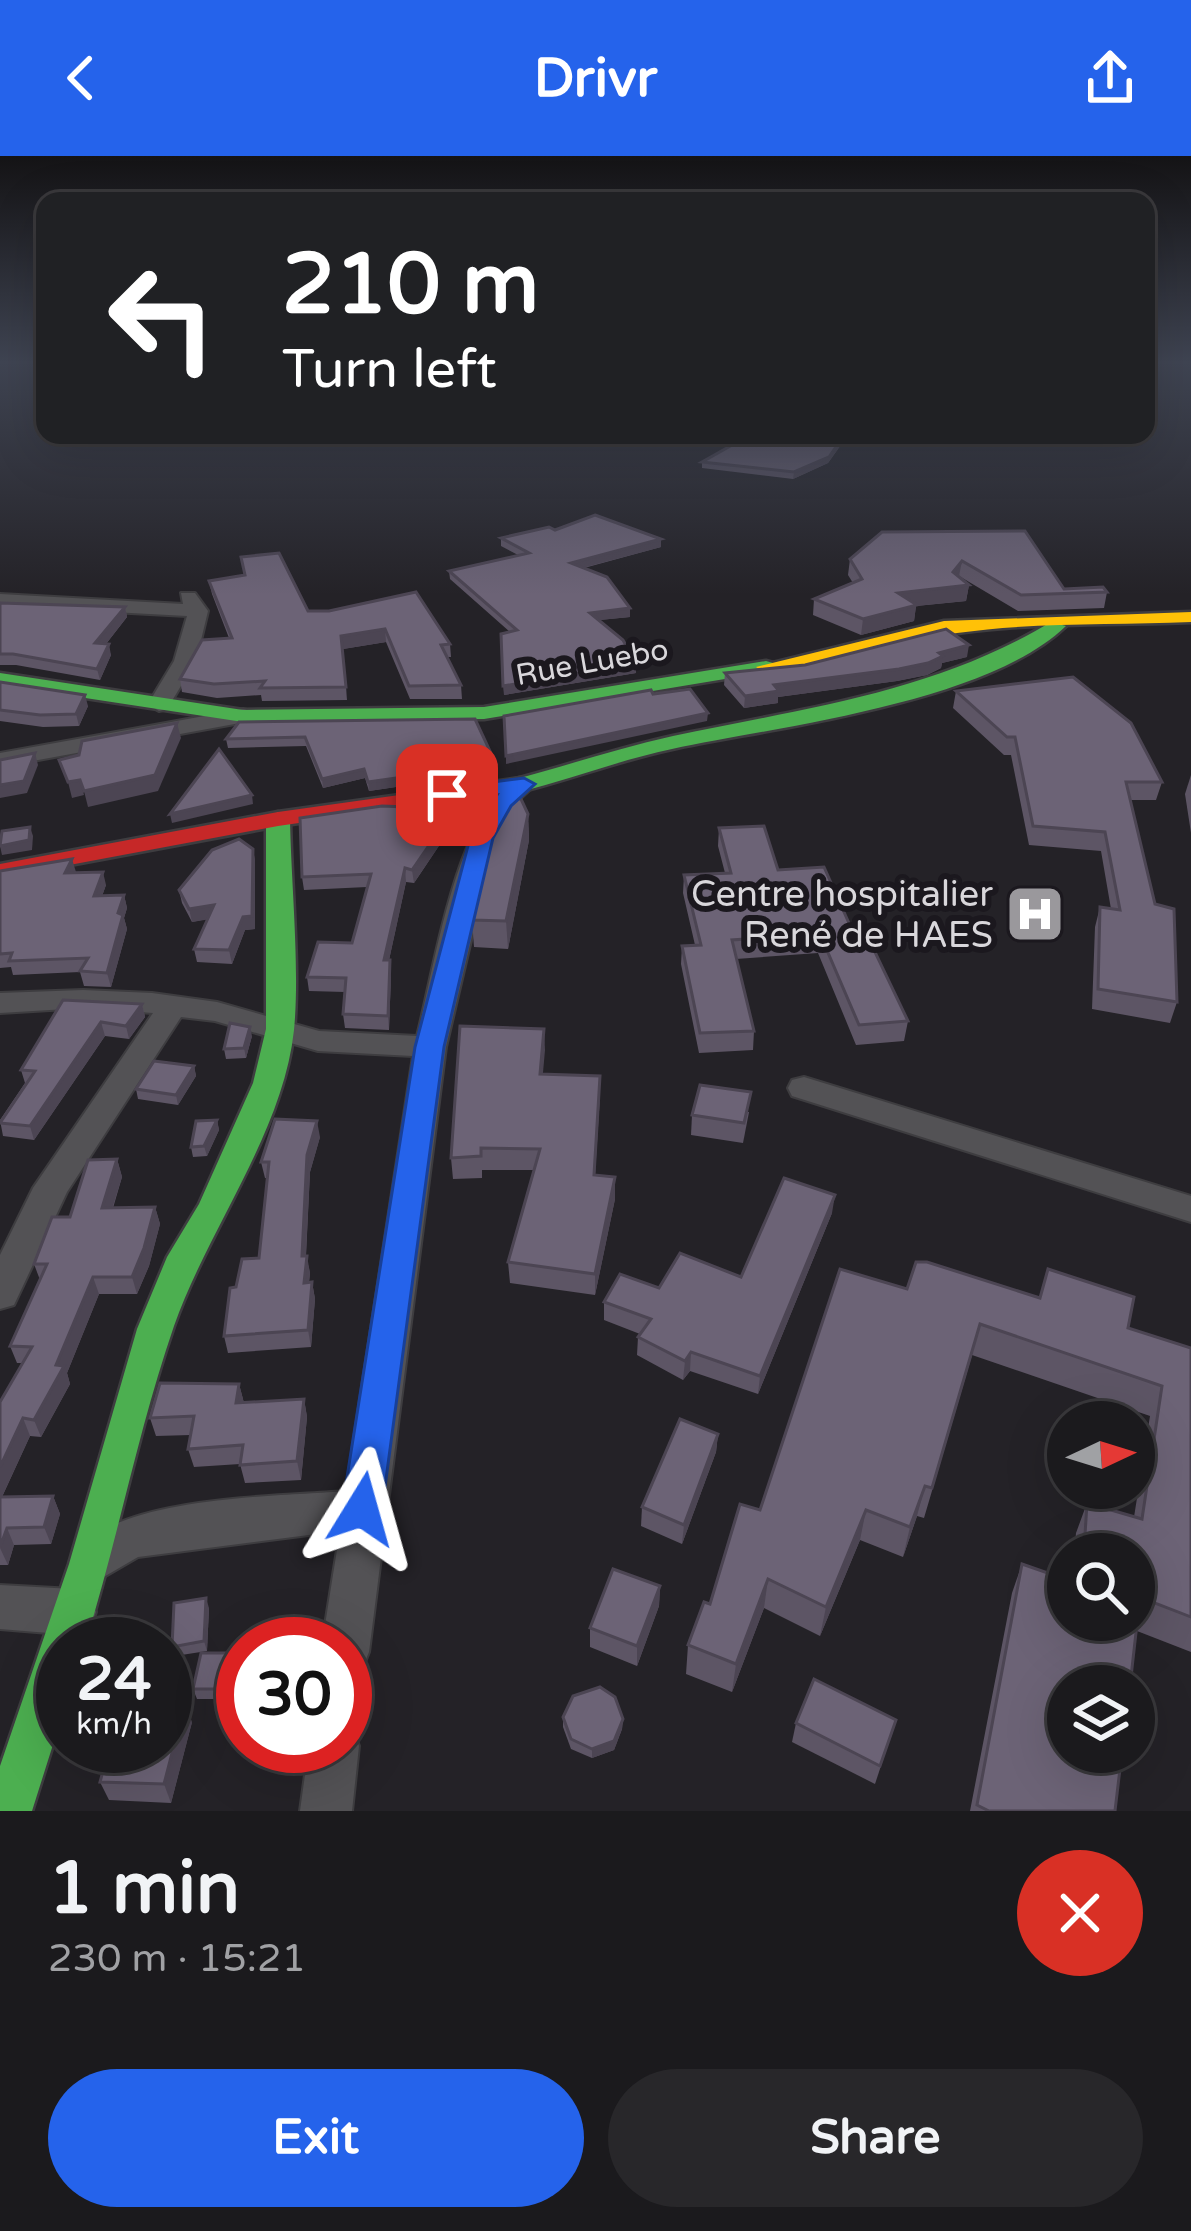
<!DOCTYPE html>
<html lang="en">
<head>
<meta charset="utf-8">
<style>
  :root { --surface:#1b1a1d; --page:#28272a; --text:#f1f3f6; --muted:#a0a1a4; --line:#39383b; --accent:#2563eb }
  body { margin:0; font-family:"Varela Round",sans-serif; background:var(--page); color:var(--text); height:100vh; display:flex; flex-direction:column; font-size:45px; white-space:nowrap }
  * { box-sizing:border-box; margin:0 }
  p { font-size:39px; color:var(--muted) }
  .icon { flex:none; width:66px; height:66px; fill:none; stroke:currentColor; stroke-width:2; stroke-linecap:round; stroke-linejoin:round }
  .map { position:relative; height:1655px; overflow:hidden }
  .panel { display:flex; flex-direction:column; background:var(--surface); flex:1 }
  .panel>* { flex:none }
  .top-card { position:absolute; left:36px; top:36px; width:1119px; height:252px; border-radius:24px; box-shadow:0 12px 48px #0002,0 0 0 3px var(--line); background:#202124; color:#fff; overflow:hidden }
  .needle { width:78px; rotate:86deg }
  .fabs { position:absolute; left:1047px; top:1245px; display:grid; gap:24px }
  .fabs a { display:grid; place-items:center; width:108px; height:108px; border-radius:50%; background:var(--surface); box-shadow:0 12px 48px #0002,0 0 0 3px var(--line); font-size:60px }
  .speed { position:absolute; left:36px; top:1461px; display:flex; gap:24px; font-size:60px; font-weight:700; text-align:center }
  .speed>* { display:grid; place-content:center; width:156px; height:156px; border-radius:50%; background:var(--surface); box-shadow:0 12px 48px #0002,0 0 0 3px var(--line); line-height:1 }
  .speed small { font-size:30px; font-weight:400 }
  .speed .limit { border:18px solid #d22; background:#fff; color:#111 }
  .pin { position:absolute; display:grid; place-items:center; width:102px; height:102px; color:#fff; margin:-51px; border-radius:24px; box-shadow:0 6px 18px #0006 }
  .me { position:absolute; width:132px; margin:-66px; rotate:8deg; stroke-linejoin:round; filter:drop-shadow(0 0 9px #0008) }
  .turn { display:flex; align-items:center; gap:42px; height:252px; padding:0 48px; font-size:54px }
  .turn .icon { width:156px; height:156px; stroke-width:2.5 }
  .turn b { display:block; font-size:84px; line-height:102px }
  .round { display:grid; place-items:center; flex:none; width:126px; height:126px; border-radius:63px; background:var(--page) }
  .summary { display:flex; align-items:center; justify-content:space-between; height:204px; padding:0 48px }
  h1 { font-size:72px; font-weight:800; line-height:90px }
  .cta { display:flex; gap:24px; margin-top:auto; padding:24px 48px }
  .cta a { flex:1; height:138px; border-radius:72px; background:var(--accent); color:#fff; font-size:48px; font-weight:800; line-height:138px; text-align:center }
  .cta a+a { background:var(--page); color:var(--text) }
  header { display:flex; justify-content:space-between; align-items:center; height:156px; padding:0 48px; background:var(--accent); color:#fff; font-size:54px; font-weight:800 }
  .map>svg:first-child { display:block }
  .lines { fill:none; stroke-linecap:round; stroke-linejoin:round }
  .street-casing { stroke:#3e3d40; stroke-width:4 }
  .fast-casing { stroke:#3e3d40; stroke-width:5 }
  .slow-casing { stroke:#3e3d40; stroke-width:5 }
  .jam-casing { stroke:#3e3d40; stroke-width:5 }
  .street { fill:#535255; fill-rule:evenodd }
  .fast { fill:#4caf50; fill-rule:evenodd }
  .slow { fill:#ffc107; fill-rule:evenodd }
  .jam { fill:#c62828; fill-rule:evenodd }
  .wall { fill:#5d5565 }
  .shaded-wall { fill:#4c4553 }
  .building { fill:#6c6376; stroke:#4c4553; stroke-width:3 }
  .route { fill:#2563eb; stroke:#184099; stroke-width:3 }
  .labels { text-anchor:middle; stroke-width:12; stroke-linejoin:round; paint-order:stroke }
  .far-street-label { font-size:30px; fill:#d9d7db; stroke:#1b181e }
  .poi-label { font-size:36px; fill:#d9d7db; stroke:#1b181e; text-anchor:end }
</style>
</head>
<body>
<header><svg class="icon" aria-label="back" viewBox="0 0 24 24"><path d="M15 5l-7 7 7 7"/></svg>Drivr<svg class="icon" aria-label="share" viewBox="0 0 24 24"><path d="M12 15V3M7 8l5-5 5 5M5 13v7h14v-7"/></svg></header>
<div class="map">
<svg width="1191" height="1655" viewBox="0 0 1191 1655">
  <rect width="100%" height="100%" fill="#242227"/>
  <g class="lines">
    <defs>
      <g id="street">
        <path d="M181 437H195L208 455 196 505 167 553 159 555 148 548 174 505 187 460 0 450V438L183 448Z"/>
        <path d="M243 553 251 555V565L0 611V597Z"/>
        <path d="M524 621 536 628 512 650 495 682 446 891 369 1496 362 1513 345 1520V1488H322L340 1375 138 1401 95 1426 79 1420 72 1405C101 1339 281 1341 346 1335L413 900 318 895 215 865 181 861 67 1036 14 1149 0 1153V1099L33 1032 153 857 83 852 0 857V837L83 834 152 837 217 846 319 875 417 880C433 820 459 638 524 621Z"/>
        <path d="M804 921 1191 1040V1066L792 940 788 932 792 924Z"/>
        <path d="M0 1429 73 1433 90 1440 96 1456 90 1472 73 1479 0 1473Z"/>
        <path d="M345 1569 352 1572 359 1590 352 1655H300L309 1590H345Z"/>
      </g>
      <g id="fast">
        <path d="M1051 466 1066 470C986 547 780 570 672 593 620 604 571 623 520 636L509 629 512 624C566 610 618 592 673 580 805 552 933 537 1051 466Z"/>
        <path d="M766 505 773 507V515L484 563 243 566 0 529V517L243 554 484 551Z"/>
        <path d="M278 656 290 663C291 727 300 812 294 874 283 977 208 1073 174 1170 138 1274 118 1383 85 1488H63V1557L32 1655H0V1610L69 1408 137 1173 167 1101 199 1048 253 927 266 873V663Z"/>
      </g>
      <path id="slow" d="M1191 456V466C1095 470 991 464 898 489 868 497 780 529 756 511L944 465Z"/>
      <path id="jam" d="M520 622 531 629 528 634 278 670 0 722V708L278 656Z"/>
    </defs>
    <use href="#street" class="street-casing"/>
    <use href="#fast" class="fast-casing"/>
    <use href="#slow" class="slow-casing"/>
    <use href="#jam" class="jam-casing"/>
    <use href="#street" class="street"/>
    <use href="#fast" class="fast"/>
    <use href="#slow" class="slow"/>
    <use href="#jam" class="jam"/>
  </g>
  <g class="wall">
    <path d="M711 279H848L828 307 793 323 702 312V306L743 283Z"/>
    <path d="M555 374 661 391 584 412 630 461 599 464 636 517 504 539 510 476 450 423 449 415 518 399 501 390V382Z"/>
    <path d="M882 376 1064 433 1107 436 1104 452 1018 455 959 420 969 429 966 445 916 450 914 465 861 479 813 459 814 443 853 427 848 419 850 403Z"/>
    <path d="M241 401 308 455 450 488 451 501H447L461 529 462 543H410L386 486 343 493 347 544 262 545 261 539 217 542 182 536 180 523 229 482 212 438 209 425 244 419Z"/>
    <path d="M0 447 125 451 127 461 106 488 111 499 100 524 16 509H0Z"/>
    <path d="M967 501 942 507 941 512 927 519 897 525 778 541V547L744 552 724 529 725 517Z"/>
    <path d="M0 526 88 550 79 570 43 571 0 565Z"/>
    <path d="M956 535 1162 626 1156 644H1130L1177 846 1170 867 1092 853 1095 771 1100 751 1111 753 1101 695 1029 689 1011 599H1004L953 552Z"/>
    <path d="M475 563 496 608 497 616 369 635 365 622 323 632 306 590 228 592 226 583Z"/>
    <path d="M1191 619V677L1185 638Z"/>
    <path d="M528 658 529 684 508 793 474 791 472 764Z"/>
    <path d="M455 666 414 727 406 726 389 804 391 818 389 874 345 872 343 858 345 836 309 835 307 821 352 787 367 731 304 734 302 721Z"/>
    <path d="M719 672 778 714 852 774 908 865 904 885 856 889 818 797 736 803 754 875 753 894 699 897 681 808 682 790 695 789 683 737 684 719 725 717 718 690Z"/>
    <path d="M253 693 255 705V773L245 774 232 808 197 806 194 793 207 763 192 766 182 747 179 734Z"/>
    <path d="M0 715 76 717 106 729 102 740 124 739 127 752 124 762 127 773 111 831 84 830 80 816 13 819 11 811 0 812Z"/>
    <path d="M63 844 142 848 145 861 129 883 105 880 34 984 3 980 0 964 25 927 21 914Z"/>
    <path d="M544 873 542 918 600 940 595 1019 615 1043 595 1139 510 1127 508 1106 534 1014H482V1022L453 1023 451 1002Z"/>
    <path d="M252 880 246 902 226 903 224 893Z"/>
    <path d="M194 910 196 920 178 949 138 943 136 933Z"/>
    <path d="M749 956 743 987 691 979 692 959Z"/>
    <path d="M217 964 219 974 207 1000 193 1001 191 991Z"/>
    <path d="M320 981 310 1016 306 1100 310 1117 309 1126H312L315 1143 311 1191 228 1197 224 1180 236 1131 259 1102 267 1022H265L261 1006Z"/>
    <path d="M117 1003 122 1021 113 1052 155 1051 160 1068 149 1110 137 1138H99L67 1217 70 1228 41 1281 30 1280 2 1341 53 1340 60 1358 51 1388 14 1389 8 1409H0V1246L22 1207H17L10 1190 40 1124 34 1108Z"/>
    <path d="M832 1057 758 1238 690 1215 683 1224 637 1199 638 1181 640 1178 604 1164V1146L659 1132 741 1121Z"/>
    <path d="M907 1133 1128 1172 1191 1192V1496L1137 1475 1115 1655H970L1012 1437 1022 1408 1134 1464V1398H1074L1076 1377 1087 1347 1134 1361 1150 1260 972 1199 924 1362 917 1360 903 1401 860 1384 820 1480 764 1452 732 1536 686 1518 688 1489 760 1354Z"/>
    <path d="M239 1228 244 1247 304 1243 307 1261 301 1324 245 1327 240 1308 194 1311 188 1293 191 1279 156 1280 150 1262Z"/>
    <path d="M718 1278 716 1296 682 1388 641 1370 642 1351Z"/>
    <path d="M660 1430 659 1450 637 1510 590 1491V1472Z"/>
    <path d="M209 1452 207 1495 175 1500 172 1491Z"/>
    <path d="M243 1497V1543H197L193 1533Z"/>
    <path d="M563 1561 623 1563 622 1573 614 1594 592 1602 571 1593 563 1571Z"/>
    <path d="M896 1564 875 1628 792 1586 796 1567Z"/>
    <path d="M192 1566 171 1647 109 1644 100 1626Z"/>
  </g>
  <g class="shaded-wall">
    <path d="M844 279H848L828 307 793 323 794 316Z"/>
    <path d="M661 383V391L571 415V407Z"/>
    <path d="M962 405 959 420 969 429 966 445 916 450 914 465 861 479 863 463 898 437 953 416Z"/>
    <path d="M125 451 127 461 98 498 95 487Z"/>
    <path d="M630 452V461L590 465V457Z"/>
    <path d="M385 473 386 486 343 493 347 544 341 480Z"/>
    <path d="M109 488 111 499 100 524 97 513Z"/>
    <path d="M969 489 967 501 942 507 941 512 927 519 897 525 778 541V547L744 552 745 540 774 529Z"/>
    <path d="M636 508V517L504 539 503 530Z"/>
    <path d="M85 539 88 550 79 570 76 558Z"/>
    <path d="M708 557 707 565 506 608V600Z"/>
    <path d="M177 567 181 582 158 635 88 651 84 635Z"/>
    <path d="M35 597 38 609 27 637 0 642V629Z"/>
    <path d="M496 608 497 616 369 635 368 626Z"/>
    <path d="M364 613 365 622 323 632 322 623Z"/>
    <path d="M80 624 84 639 72 642 68 626Z"/>
    <path d="M252 639 253 648 172 667 170 658Z"/>
    <path d="M454 653 455 666 414 727 412 714Z"/>
    <path d="M528 658 529 684 508 793 506 765Z"/>
    <path d="M30 671 33 680 32 694 2 699 0 690Z"/>
    <path d="M253 693 255 705V773L245 774 232 808 229 794Z"/>
    <path d="M72 703 76 716 65 717Z"/>
    <path d="M405 712 406 726 386 818 384 804Z"/>
    <path d="M103 716 106 729 97 754 94 740Z"/>
    <path d="M124 739 127 752 124 762 127 773 111 831 107 817 118 757Z"/>
    <path d="M214 749 217 762 192 766 189 753Z"/>
    <path d="M390 804 391 818 389 874 388 860Z"/>
    <path d="M142 848 145 861 129 883 126 870Z"/>
    <path d="M101 866 105 880 34 984 30 970Z"/>
    <path d="M250 871 252 880 246 902 244 892Z"/>
    <path d="M544 873 545 894 541 939 540 918Z"/>
    <path d="M194 910 196 920 178 949 176 939Z"/>
    <path d="M217 964 219 974 207 1000 204 990Z"/>
    <path d="M317 965 320 981 310 1016 305 1117 302 1100 307 999Z"/>
    <path d="M117 1003 122 1021 107 1069 102 1052Z"/>
    <path d="M615 1021V1043L595 1139V1118Z"/>
    <path d="M835 1039 832 1057 758 1238 760 1220Z"/>
    <path d="M155 1051 160 1068 149 1110 137 1138 132 1121Z"/>
    <path d="M307 1100 310 1117 307 1144 304 1127Z"/>
    <path d="M93 1121 99 1138 67 1217 70 1228 41 1281 34 1264Z"/>
    <path d="M312 1126 315 1143 311 1191 308 1174Z"/>
    <path d="M691 1196 690 1215 683 1224 685 1205Z"/>
    <path d="M239 1228 244 1247H236Z"/>
    <path d="M304 1243 307 1261 301 1324 297 1305Z"/>
    <path d="M23 1262 30 1280 0 1345V1311Z"/>
    <path d="M718 1278 716 1296 682 1388 684 1369Z"/>
    <path d="M925 1330 917 1360 903 1401 910 1371Z"/>
    <path d="M53 1340 60 1358 51 1388 44 1371Z"/>
    <path d="M866 1354 860 1384 820 1480 826 1451Z"/>
    <path d="M7 1372 14 1389 8 1409 0 1392Z"/>
    <path d="M768 1423 764 1452 732 1536 736 1508Z"/>
    <path d="M660 1430 659 1450 637 1510V1490Z"/>
    <path d="M206 1442 209 1452 207 1495 204 1485Z"/>
    <path d="M185 1547 192 1566 171 1647 164 1628Z"/>
    <path d="M623 1563 622 1573 614 1594 592 1602V1593Z"/>
  </g>
  <g class="building">
    <path d="M750 279H844L829 301 794 316 702 306Z"/>
    <path d="M595 359 661 383 571 407 607 421 630 452 590 457 623 484 636 508 503 530 501 478 517 474 449 415 529 397 501 382 549 371 555 374Z"/>
    <path d="M1025 375 1064 433 1103 431 1107 436 1021 439 962 405 953 416 969 429 898 437 917 449 863 463 814 443 862 423 850 403 882 376Z"/>
    <path d="M279 397 308 455H329L416 436 450 488 441 489 461 529 409 530 385 473 341 480 346 531 260 532 265 525 214 528 180 523 202 484 232 482 209 425 245 419 241 401Z"/>
    <path d="M0 447 125 451 95 487 109 488 97 513 13 498H0Z"/>
    <path d="M946 473 969 489 939 497 943 500 928 507 899 513 774 529 779 535 745 540 725 517 805 509Z"/>
    <path d="M1073 521 1131 567 1162 626H1126L1155 748 1174 753 1177 846 1098 833 1100 751 1120 754 1105 676 1033 670 1015 581H1007L956 535Z"/>
    <path d="M0 526 85 539 76 558 40 559 0 554Z"/>
    <path d="M690 533 708 557 506 600 504 560 651 534 653 538Z"/>
    <path d="M475 563 496 608 368 626 364 613 322 623 305 581 226 583 239 566Z"/>
    <path d="M177 567 155 619 84 635 80 624 68 626 59 604 79 599 82 585Z"/>
    <path d="M219 593 252 639 170 658Z"/>
    <path d="M35 597 24 625 0 629V604Z"/>
    <path d="M506 642 521 643 528 658 506 765 472 764 498 657Z"/>
    <path d="M382 650 454 653 412 714 405 712 384 804H390L388 860 343 858 346 822 307 821 318 786 352 787 371 718 302 721 300 662Z"/>
    <path d="M764 670 778 714 824 711 852 774 864 773 908 865 859 869 820 778 732 784 754 875 700 877 682 790 701 789 684 719 731 717 719 672Z"/>
    <path d="M30 671 29 684 0 690 2 675Z"/>
    <path d="M239 683 253 693 252 760 243 761 229 794 194 793 214 749 189 753 179 734 212 694Z"/>
    <path d="M72 703 65 717 103 716 94 740 124 739 118 757 123 759 107 817 80 815 88 802 9 805 12 797 0 798V715Z"/>
    <path d="M63 844 142 848 126 870 101 866 30 970 0 967 35 915 21 914Z"/>
    <path d="M230 867 250 871 244 892 224 893Z"/>
    <path d="M460 870 544 873 540 918 600 920 594 1019 615 1021 595 1118 508 1106 540 993 481 992V1000L451 1002Z"/>
    <path d="M154 905 194 910 176 939 136 933Z"/>
    <path d="M700 929 751 936 744 967 692 959Z"/>
    <path d="M275 963 317 965 307 999 302 1100H307L304 1127 312 1126 308 1174 224 1180 230 1132 236 1131 242 1103 259 1102 269 1006H261Z"/>
    <path d="M217 964 204 990 191 991 196 965Z"/>
    <path d="M117 1003 102 1052 155 1051 144 1092 132 1121H93L56 1209 64 1210 34 1264 23 1262 0 1311V1246L32 1191 10 1190 47 1108H34L52 1061H70L88 1004Z"/>
    <path d="M784 1022 835 1039 760 1220 691 1196 685 1205 638 1181 651 1163 604 1146 620 1118 659 1132 680 1097 741 1121Z"/>
    <path d="M916 1106H927L1040 1142 1048 1113 1134 1141 1128 1172 1191 1192V1461L1134 1439V1412L1137 1395 1085 1379 1087 1347 1142 1363 1162 1230 980 1168 932 1332 925 1330 910 1371 866 1354 826 1451 768 1423 736 1508 688 1489 704 1446 710 1448 740 1348 760 1354 840 1113 907 1133Z"/>
    <path d="M160 1227 239 1228 236 1247 304 1243 297 1305 240 1309 243 1289 188 1293 194 1260 150 1262Z"/>
    <path d="M680 1263 718 1278 684 1369 642 1351Z"/>
    <path d="M53 1340 44 1371 7 1372 0 1391V1341Z"/>
    <path d="M1022 1408 1068 1424V1464H1134V1448L1139 1450 1130 1530H1068V1596H1122L1115 1655H989L977 1649Z"/>
    <path d="M613 1413 660 1430 637 1490 590 1472Z"/>
    <path d="M206 1442 204 1485 172 1491 174 1447Z"/>
    <path d="M201 1497H243V1533H193Z"/>
    <path d="M814 1523 896 1564 880 1610 796 1567Z"/>
    <path d="M600 1531 615 1541 623 1563 614 1585 592 1593 571 1583 563 1561 573 1540Z"/>
    <path d="M165 1546 185 1547 164 1628 100 1626 110 1590H165Z"/>
  </g>
  <linearGradient id="sky" x2="0" y2="1"><stop stop-color="#141315"/><stop offset="0.47" stop-color="#3f4452"/><stop offset="1" stop-color="#3f4452" stop-opacity="0"/></linearGradient>
  <rect width="1191" height="439" fill="url(#sky)"/>
  <path class="route" d="M524 622 535 628 511 650 493 682 444 891 382 1353 376 1366 362 1371 348 1366 342 1353 415 891 470 682 497 639 447 646 436 639 447 632Z"/>
  <defs>
    <symbol id="hospital-square" viewBox="-11 -11 22 22"><rect x="-9" y="-9" width="18" height="18" rx="4" fill="#9a989c" stroke="#1b181e"/><path d="M-5-5h3v3.5h4V-5h3V5h-3V1.5h-4V5h-3Z" fill="#fff"/></symbol>
  </defs>
  <g fill-rule="evenodd">
    <use href="#hospital-square" x="1002" y="725" width="66" height="66"/>
  </g>
  <g class="labels">
    <g class="far-street-label">
      <text transform="translate(592 506) rotate(-10)" y="10">Rue Luebo</text>
    </g>
    <g class="poi-label">
      <text x="993" y="750">Centre hospitalier<tspan x="993" dy="41">René de HAES</tspan></text>
    </g>
  </g>
</svg>
<div class="fabs">
<a><svg class="needle" viewBox="-14 -14 28 28"><path d="M0-13l5 13h-10z" fill="#e53935"/><path d="M0 13l5-13h-10z" fill="#a0a1a4"/></svg></a>
<a><svg class="icon" aria-label="search" viewBox="0 0 24 24"><circle cx="10" cy="10" r="6"/><path d="M15 15l6 6"/></svg></a>
<a><svg class="icon" aria-label="layers" viewBox="0 0 24 24"><path d="M12 4l9 5-9 5-9-5zM3 14l9 5 9-5"/></svg></a>
</div>
<div class="speed"><div>24<small>km/h</small></div><div class="limit">30</div></div>
<div class="pin" style="left:447px;top:639px;background:#d93025"><svg class="icon" aria-label="arrive" viewBox="0 0 24 24"><path d="M6 21V4h12l-3 4 3 4H6"/></svg></div>
<svg class="me" style="left:362px;top:1353px" viewBox="-20 -20 40 40"><path d="M0-17L14 15 0 8-14 15z" fill="#2563eb" stroke="#fff" stroke-width="4"/></svg>
<div class="top-card">
<div class="turn"><svg class="icon" aria-label="left" viewBox="0 0 24 24"><path d="M17 20v-9H6M10 6l-5 5 5 5"/></svg><div><b>210 m</b>Turn left</div></div>
</div>
</div>
<section class="panel">
<div class="summary"><div><h1>1 min</h1><p>230 m · 15:21</p></div><a class="round" style="background:#d93025;color:#fff"><svg class="icon" aria-label="close" viewBox="0 0 24 24"><path d="M6 6l12 12M18 6L6 18"/></svg></a></div>
<div class="cta"><a>Exit</a><a>Share</a></div>
</section>
</body>
</html>
